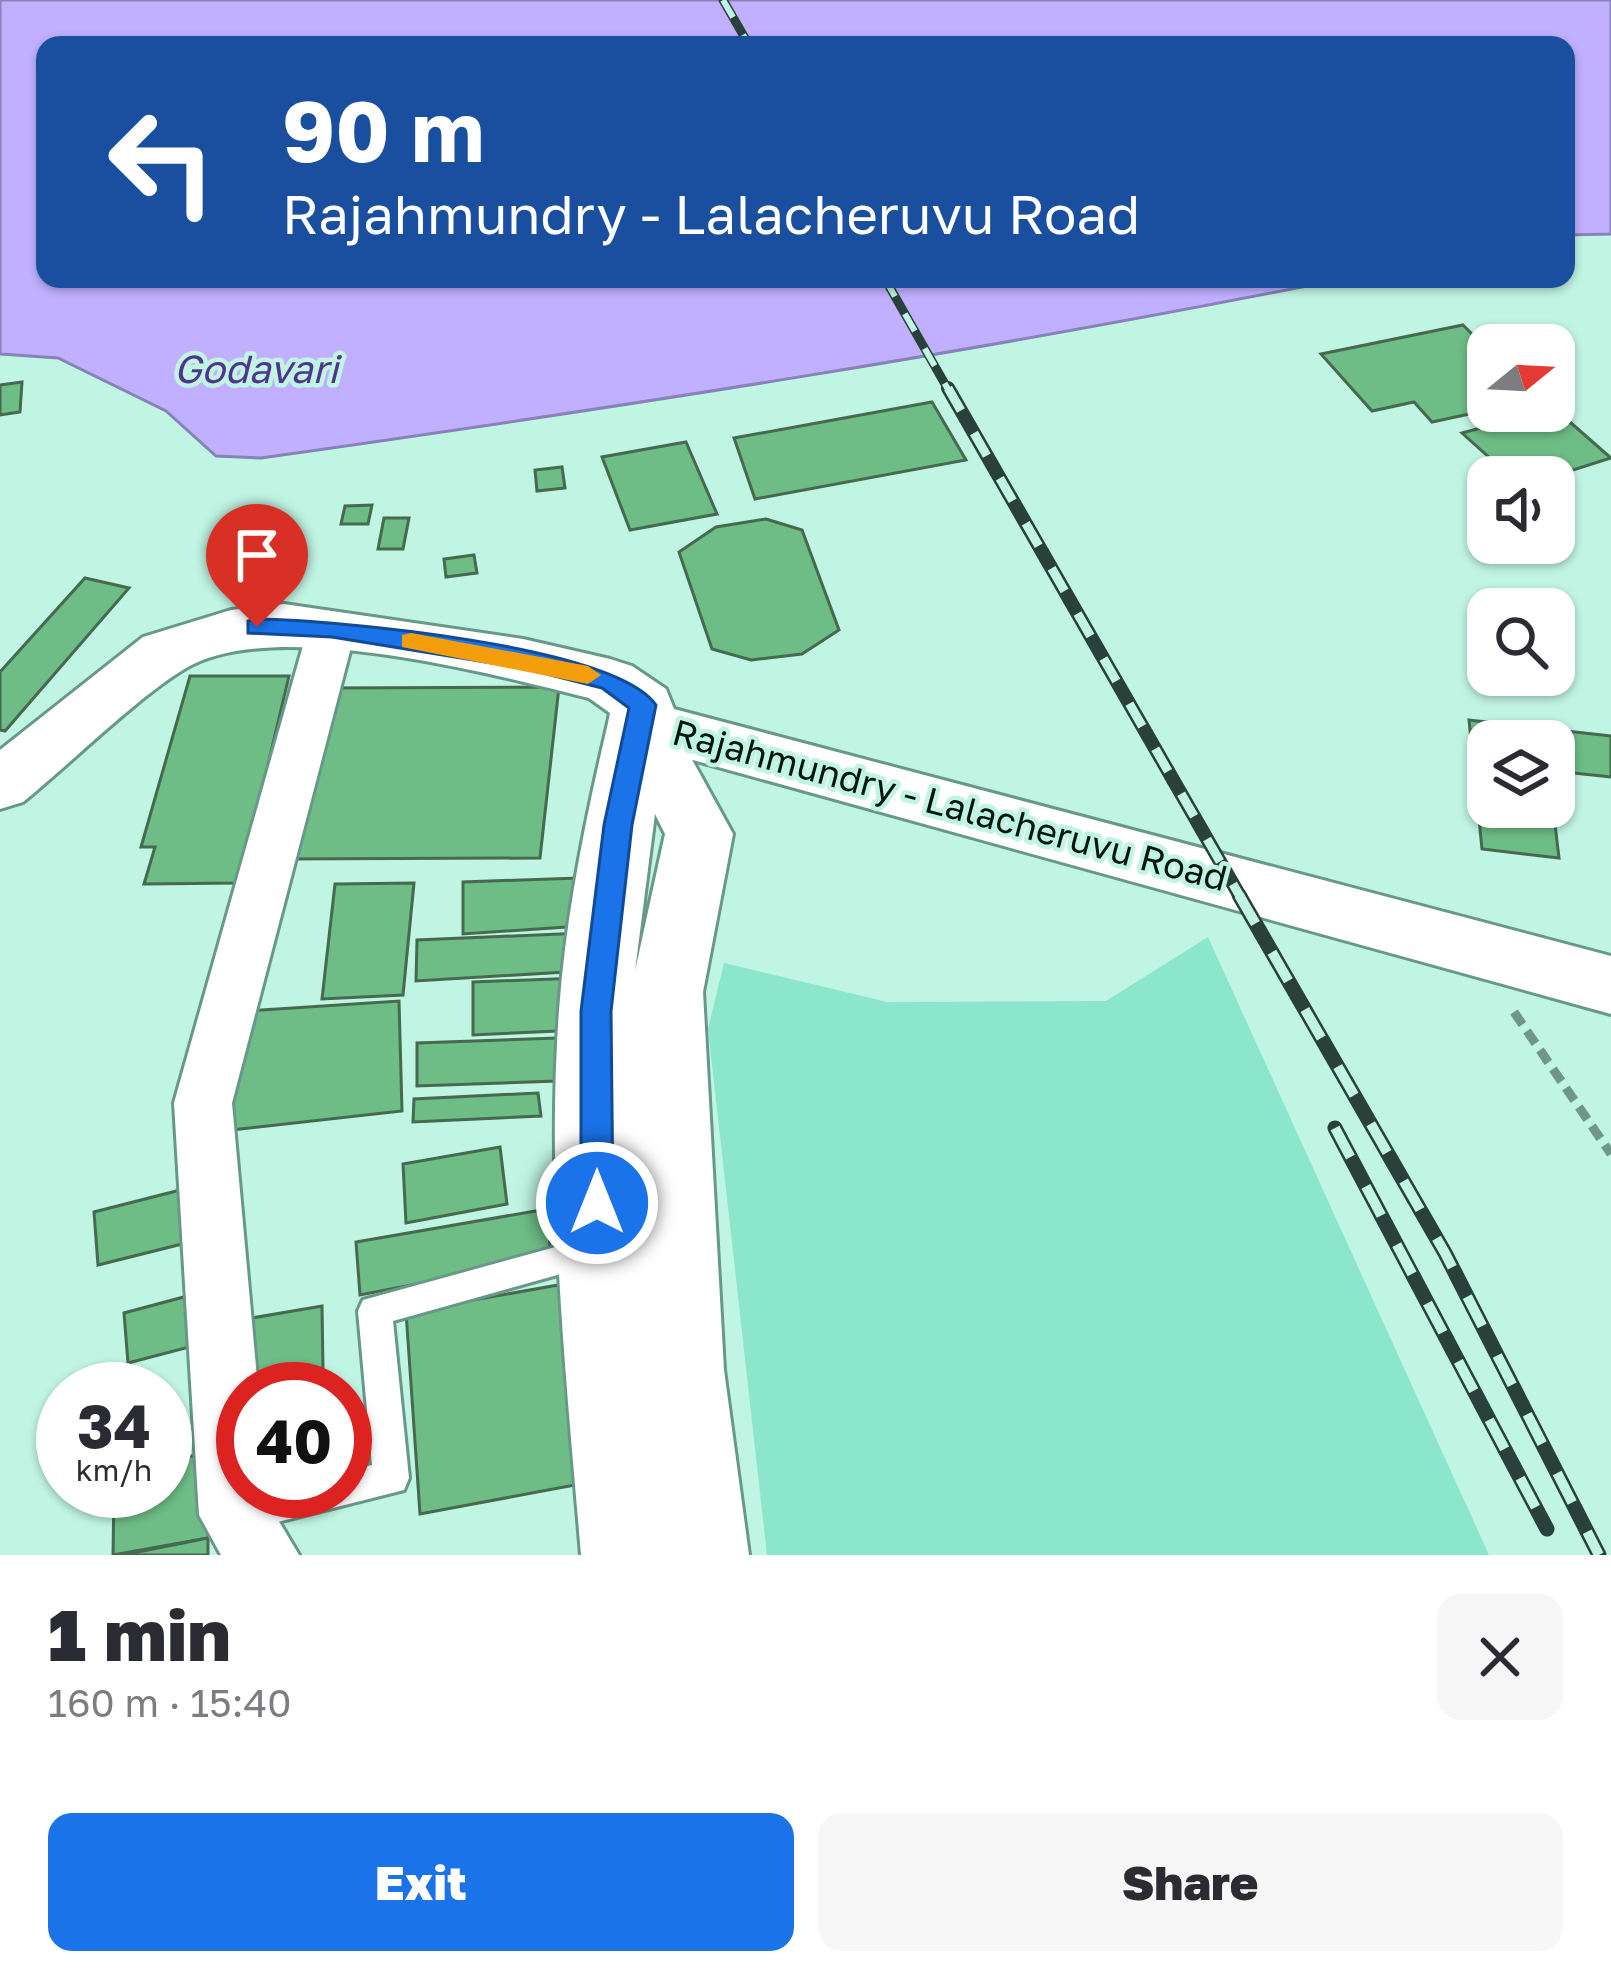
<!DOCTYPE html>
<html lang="en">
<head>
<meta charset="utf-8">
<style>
  :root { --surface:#fff; --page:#f7f7f7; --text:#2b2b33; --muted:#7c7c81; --accent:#1a73e8 }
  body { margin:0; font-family:"Golos Text",sans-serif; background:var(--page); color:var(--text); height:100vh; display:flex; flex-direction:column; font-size:45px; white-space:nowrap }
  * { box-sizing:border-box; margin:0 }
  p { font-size:39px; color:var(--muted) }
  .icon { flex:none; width:66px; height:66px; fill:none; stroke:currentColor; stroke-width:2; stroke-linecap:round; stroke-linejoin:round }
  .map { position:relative; height:1555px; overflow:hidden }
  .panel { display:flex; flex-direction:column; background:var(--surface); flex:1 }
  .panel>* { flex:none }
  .top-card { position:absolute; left:36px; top:36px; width:1539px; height:252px; border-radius:24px; box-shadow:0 3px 9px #0004; background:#1a4fa0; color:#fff; overflow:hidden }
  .needle { width:78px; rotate:72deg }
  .tools { position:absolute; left:1467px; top:324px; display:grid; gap:24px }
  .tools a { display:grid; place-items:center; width:108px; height:108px; border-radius:24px; background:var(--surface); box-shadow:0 3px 9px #0004; font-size:60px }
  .speed { position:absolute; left:36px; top:1362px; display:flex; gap:24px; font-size:60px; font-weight:700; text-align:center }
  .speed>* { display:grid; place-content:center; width:156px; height:156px; border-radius:50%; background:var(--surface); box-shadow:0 3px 9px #0004; line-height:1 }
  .speed small { font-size:30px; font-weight:400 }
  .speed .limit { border:18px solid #d22; background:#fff; color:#111 }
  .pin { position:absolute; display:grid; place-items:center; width:102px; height:102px; color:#fff; margin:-123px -51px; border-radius:50% 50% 50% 0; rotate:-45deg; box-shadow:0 0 12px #0007 }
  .pin .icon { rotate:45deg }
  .me { position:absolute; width:132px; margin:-66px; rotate:0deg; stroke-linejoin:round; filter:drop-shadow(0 0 9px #0008) }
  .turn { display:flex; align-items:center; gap:42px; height:252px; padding:0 48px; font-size:54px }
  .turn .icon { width:156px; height:156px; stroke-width:2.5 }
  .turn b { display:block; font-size:84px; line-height:102px }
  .round { display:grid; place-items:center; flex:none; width:126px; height:126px; border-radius:24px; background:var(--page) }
  .head { display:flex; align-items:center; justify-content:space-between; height:204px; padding:0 48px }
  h1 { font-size:72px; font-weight:800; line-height:90px }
  .cta { display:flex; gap:24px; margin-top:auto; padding:24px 48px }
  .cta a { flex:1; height:138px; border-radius:24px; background:var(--accent); color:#fff; font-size:48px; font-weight:800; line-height:138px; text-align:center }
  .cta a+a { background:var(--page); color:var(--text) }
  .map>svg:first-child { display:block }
  .green { fill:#8ce6cb }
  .water { fill:#c0b0ff; stroke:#8782b7; stroke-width:3 }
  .building { fill:#6ebc86; stroke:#466950; stroke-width:3 }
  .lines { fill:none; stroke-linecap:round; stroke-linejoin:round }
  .service-casing { stroke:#689889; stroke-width:6 }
  .minor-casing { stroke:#689889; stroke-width:6 }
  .tertiary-casing { stroke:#689889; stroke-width:6 }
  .primary-casing { stroke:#689889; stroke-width:6 }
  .path { stroke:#709589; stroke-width:9; stroke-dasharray:15 8; stroke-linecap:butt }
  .service { fill:#fff; fill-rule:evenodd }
  .minor { fill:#fff; fill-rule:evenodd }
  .tertiary { fill:#fff; fill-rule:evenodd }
  .primary { fill:#fff; fill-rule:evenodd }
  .rail-far2-casing { stroke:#29413a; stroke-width:9 }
  .rail-far1-casing { stroke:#29413a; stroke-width:14 }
  .rail-casing { stroke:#29413a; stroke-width:15 }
  .rail-far2 { stroke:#c0f4e3; stroke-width:6; stroke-dasharray:20; stroke-linecap:butt }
  .rail-far1 { stroke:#c0f4e3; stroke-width:9; stroke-dasharray:26; stroke-linecap:butt }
  .rail { stroke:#c0f4e3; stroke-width:10; stroke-dasharray:33; stroke-linecap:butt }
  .route { fill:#1a73e8; stroke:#114b97; stroke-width:3 }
  .slow { fill:#f59e0b }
  .labels { text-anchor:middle; stroke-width:9; stroke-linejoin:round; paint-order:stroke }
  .street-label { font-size:36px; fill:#031510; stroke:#c0f4e3 }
  .water-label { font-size:39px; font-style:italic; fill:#4f358e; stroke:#c0f4e3 }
</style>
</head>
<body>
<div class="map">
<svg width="1611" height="1555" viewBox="0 0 1611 1555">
  <rect width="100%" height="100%" fill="#c0f4e3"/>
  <path class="green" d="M1208 937 1489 1555H767L708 1029 724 963 887 1002 1106 1001Z"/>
  <path class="water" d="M0 0H1611V234L1566 235V45H45V279H1342C983 351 623 407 261 458L216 456 166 411 58 358 0 354Z"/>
  <g class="building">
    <path d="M1463 325 1488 350V410L1432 422 1414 402 1372 411 1321 354Z"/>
    <path d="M22 382 20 412 0 415V385Z"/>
    <path d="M932 402 966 460 755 499 734 438Z"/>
    <path d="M1554 408 1611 458 1551 477H1511L1462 433Z"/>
    <path d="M686 442 717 514 630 530 602 457Z"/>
    <path d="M562 467 565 488 537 491 535 470Z"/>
    <path d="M372 505 368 524H341L345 506Z"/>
    <path d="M384 518H409L403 549H378Z"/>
    <path d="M766 519 802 530 839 630 802 654 751 660 712 649 679 552 716 527Z"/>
    <path d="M474 555 477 573 446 577 444 559Z"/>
    <path d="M85 578 129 588 5 731 0 730V672Z"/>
    <path d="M190 676H289L240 883 144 884 155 847H141Z"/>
    <path d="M559 687 540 858 287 859 326 688Z"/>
    <path d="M1469 720 1611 736V777L1554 771V741H1488V807H1553L1559 858 1482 849Z"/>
    <path d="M578 878 581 926 463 934V882Z"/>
    <path d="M414 883 403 995 322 999 335 884Z"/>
    <path d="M582 933V971L416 981 417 940Z"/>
    <path d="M579 978 580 1030 473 1035V982Z"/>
    <path d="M399 1001 402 1111 231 1130 230 1012Z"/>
    <path d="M556 1038 557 1081 417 1086V1043Z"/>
    <path d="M538 1093 541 1116 413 1122 414 1099Z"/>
    <path d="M500 1147 507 1204 406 1223 403 1164Z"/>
    <path d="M204 1184 210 1237 98 1265 94 1212Z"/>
    <path d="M547 1209 551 1258 360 1295 356 1242Z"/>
    <path d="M558 1285 596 1481 420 1514 406 1312Z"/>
    <path d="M195 1294 201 1344 128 1363 124 1313Z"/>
    <path d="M322 1306 323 1368 239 1382 240 1320Z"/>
    <path d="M208 1453V1538L113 1555 114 1491H165V1461Z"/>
    <path d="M208 1538V1555H123Z"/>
  </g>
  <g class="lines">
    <defs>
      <path id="service" d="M592 1237 604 1242 609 1252 604 1262 393 1321 409 1478 404 1490 238 1532 225 1527 220 1514 225 1501 260 1491H345V1471L372 1465 358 1311 363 1300Z"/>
      <path id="minor" d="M332 612 349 617 356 628 232 1103 258 1389H243V1491H266L268 1503 299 1555H221L199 1515 174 1103 308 628 315 617Z"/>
      <path id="tertiary" d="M640 700 663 707 733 834 703 992 724 1370 749 1555H581C566 1374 546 1192 559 1010 566 913 586 817 608 723L617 707ZM655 814 665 834 635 971Z"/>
      <path id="primary" d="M284 604 523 639 610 659 632 666 666 689 674 709 1611 956V1014L617 739 608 723 610 713 589 698C493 674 273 616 186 668 136 698 71 763 23 802L0 809V750L143 637 231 610Z"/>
    </defs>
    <use href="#service" class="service-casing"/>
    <use href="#minor" class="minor-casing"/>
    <use href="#tertiary" class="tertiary-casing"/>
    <use href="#primary" class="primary-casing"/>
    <path class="path" d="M1514 1012 1611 1154"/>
    <use href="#service" class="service"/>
    <use href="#minor" class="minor"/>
    <use href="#tertiary" class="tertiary"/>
    <use href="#primary" class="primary"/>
    <defs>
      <g id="rail-far2">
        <path d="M723 0 749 45"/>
        <path d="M885 279 949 391"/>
      </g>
      <path id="rail-far1" d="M948 388 1241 898"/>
      <g id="rail">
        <path d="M1239 895 1445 1253 1599 1555"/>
        <path d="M1335 1128 1547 1529"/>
      </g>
    </defs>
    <use href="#rail-far2" class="rail-far2-casing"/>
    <use href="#rail-far1" class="rail-far1-casing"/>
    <use href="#rail" class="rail-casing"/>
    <use href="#rail-far2" class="rail-far2"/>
    <use href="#rail-far1" class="rail-far1"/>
    <use href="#rail" class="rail"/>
  </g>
  <path class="route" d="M257 619C334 620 614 645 656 705L632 825 611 1011 613 1203 609 1213H585L581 1203V1011L604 825 629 708 602 688 523 668 332 637 248 633V621Z"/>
  <path class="slow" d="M411 633 588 666 601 675 588 684 402 647V635Z"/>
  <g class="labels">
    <g class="street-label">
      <text transform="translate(950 805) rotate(15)" y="13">Rajahmundry - Lalacheruvu Road</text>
    </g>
    <g class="water-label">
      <text x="256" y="383">Godavari</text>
    </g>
  </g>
</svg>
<div class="tools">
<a><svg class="needle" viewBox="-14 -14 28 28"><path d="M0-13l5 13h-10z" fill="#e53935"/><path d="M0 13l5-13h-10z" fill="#7c7c81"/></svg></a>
<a><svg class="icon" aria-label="sound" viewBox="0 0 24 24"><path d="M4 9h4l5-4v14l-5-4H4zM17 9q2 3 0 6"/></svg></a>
<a><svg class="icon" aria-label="search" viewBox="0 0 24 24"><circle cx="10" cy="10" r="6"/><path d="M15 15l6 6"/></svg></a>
<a><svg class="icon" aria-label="layers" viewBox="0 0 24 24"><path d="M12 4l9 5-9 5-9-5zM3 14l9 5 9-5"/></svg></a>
</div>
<div class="speed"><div>34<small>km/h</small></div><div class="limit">40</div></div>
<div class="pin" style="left:257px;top:627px;background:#d93025"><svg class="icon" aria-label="arrive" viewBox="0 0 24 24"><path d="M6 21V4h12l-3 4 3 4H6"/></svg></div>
<svg class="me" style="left:597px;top:1203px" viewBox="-20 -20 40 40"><circle r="17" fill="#1a73e8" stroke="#fff" stroke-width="3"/><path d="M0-11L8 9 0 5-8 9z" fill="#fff"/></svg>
<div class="top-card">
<div class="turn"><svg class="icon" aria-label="left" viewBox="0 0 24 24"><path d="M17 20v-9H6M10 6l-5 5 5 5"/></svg><div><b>90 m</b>Rajahmundry - Lalacheruvu Road</div></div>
</div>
</div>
<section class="panel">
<div class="head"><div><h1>1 min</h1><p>160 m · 15:40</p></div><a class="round"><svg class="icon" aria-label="close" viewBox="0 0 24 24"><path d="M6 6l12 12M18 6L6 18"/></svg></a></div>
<div class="cta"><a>Exit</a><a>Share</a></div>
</section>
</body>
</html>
